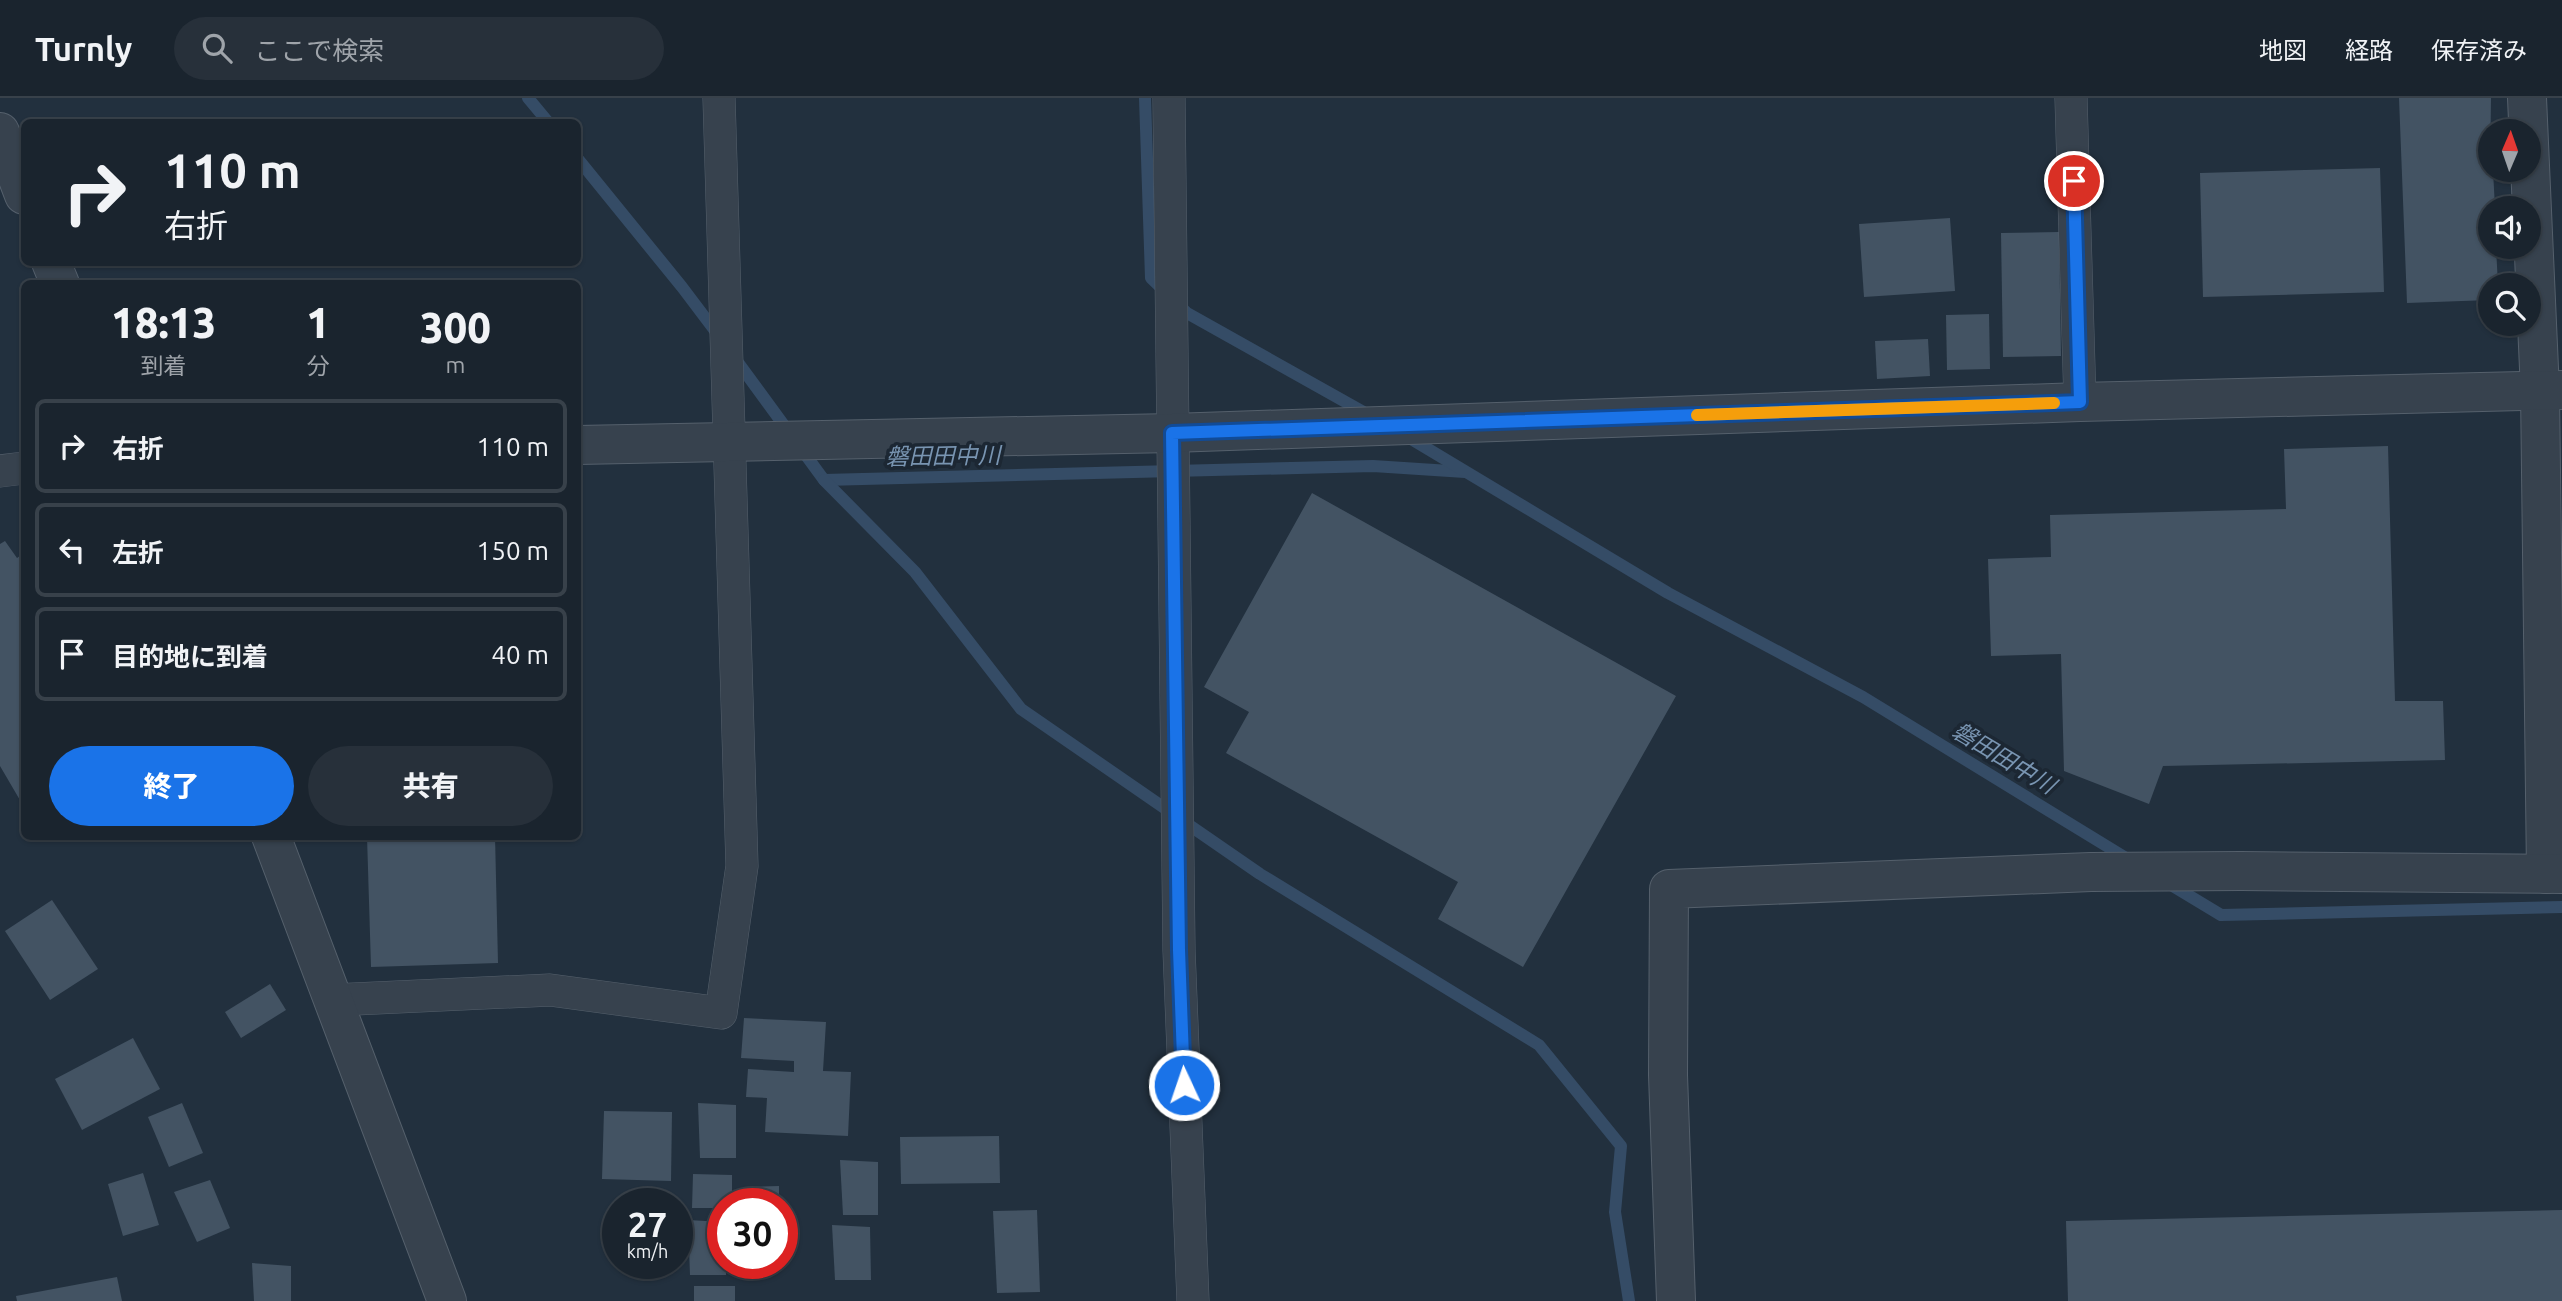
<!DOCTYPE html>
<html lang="ja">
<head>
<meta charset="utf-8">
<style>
  :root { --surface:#1a242e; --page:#27303a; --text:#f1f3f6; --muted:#9fa4aa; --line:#38414a; --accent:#1a73e8 }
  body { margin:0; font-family:Ubuntu,"Noto Sans JP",sans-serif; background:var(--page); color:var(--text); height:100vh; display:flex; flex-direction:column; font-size:26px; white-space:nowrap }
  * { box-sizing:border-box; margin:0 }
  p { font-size:23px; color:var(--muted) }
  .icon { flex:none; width:38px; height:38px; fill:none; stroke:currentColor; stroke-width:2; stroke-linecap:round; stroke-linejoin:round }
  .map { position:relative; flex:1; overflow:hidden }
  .panel { position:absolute; left:21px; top:182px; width:560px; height:560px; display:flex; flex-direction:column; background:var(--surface); border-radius:10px; box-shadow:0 2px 5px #0004,0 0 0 2px var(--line) }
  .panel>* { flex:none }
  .banner { position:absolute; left:21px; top:21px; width:560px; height:147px; border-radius:10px; box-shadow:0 2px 5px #0004,0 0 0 2px var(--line); background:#1a242e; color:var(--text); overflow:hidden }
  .needle { width:46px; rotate:2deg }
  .buttons { position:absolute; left:2478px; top:21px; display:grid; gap:14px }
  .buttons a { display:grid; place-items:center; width:63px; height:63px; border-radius:50%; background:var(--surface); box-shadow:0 2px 5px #0004,0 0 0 2px var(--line); font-size:35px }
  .speed { position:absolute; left:602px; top:1090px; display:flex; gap:14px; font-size:35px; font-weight:700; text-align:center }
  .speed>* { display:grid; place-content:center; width:91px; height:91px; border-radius:50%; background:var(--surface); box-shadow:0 2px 5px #0004,0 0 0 2px var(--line); line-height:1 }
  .speed small { font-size:18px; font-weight:400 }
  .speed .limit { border:10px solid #d22; background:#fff; color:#111 }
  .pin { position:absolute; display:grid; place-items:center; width:60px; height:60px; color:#fff; margin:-30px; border:4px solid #fff; border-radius:50%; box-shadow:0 2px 7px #0007 }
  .me { position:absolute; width:77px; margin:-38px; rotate:357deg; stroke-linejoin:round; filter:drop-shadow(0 0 5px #0008) }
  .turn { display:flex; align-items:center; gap:24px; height:147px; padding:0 28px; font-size:32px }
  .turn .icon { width:91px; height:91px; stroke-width:2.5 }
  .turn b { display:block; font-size:49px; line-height:60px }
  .eta { display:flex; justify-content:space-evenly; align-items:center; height:119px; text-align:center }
  .eta b { font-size:42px; font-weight:800; line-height:49px }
  .button { display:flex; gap:14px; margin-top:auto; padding:14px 28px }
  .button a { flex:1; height:80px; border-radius:42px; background:var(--accent); color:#fff; font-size:28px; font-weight:800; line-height:80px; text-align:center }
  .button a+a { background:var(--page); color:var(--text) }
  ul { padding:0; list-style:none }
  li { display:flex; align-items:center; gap:21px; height:94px; margin:0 14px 10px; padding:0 14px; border:4px solid var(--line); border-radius:10px }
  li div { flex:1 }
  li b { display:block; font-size:26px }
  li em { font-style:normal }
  header { display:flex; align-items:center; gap:42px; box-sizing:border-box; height:98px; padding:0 35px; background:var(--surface); border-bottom:2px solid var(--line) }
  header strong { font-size:33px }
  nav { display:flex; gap:38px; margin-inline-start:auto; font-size:24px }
  .search { width:490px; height:63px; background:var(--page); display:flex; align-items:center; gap:18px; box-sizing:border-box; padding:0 24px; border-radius:38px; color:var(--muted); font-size:26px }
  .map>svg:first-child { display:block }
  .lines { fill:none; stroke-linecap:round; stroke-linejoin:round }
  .stream { stroke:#354c66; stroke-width:12 }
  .building { fill:#435363 }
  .minor-casing { stroke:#55606c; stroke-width:33 }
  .tertiary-casing { stroke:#55606c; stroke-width:40 }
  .minor { stroke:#37424e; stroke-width:32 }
  .tertiary { stroke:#37424e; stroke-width:38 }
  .route-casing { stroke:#114b97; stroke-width:18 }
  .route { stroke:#1a73e8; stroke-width:12 }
  .slow { stroke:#f59e0b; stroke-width:12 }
  .labels { text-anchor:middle; stroke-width:7; stroke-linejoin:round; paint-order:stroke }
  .water-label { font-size:23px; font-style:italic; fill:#7995b2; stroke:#1c2733 }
</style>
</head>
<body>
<header>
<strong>Turnly</strong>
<div class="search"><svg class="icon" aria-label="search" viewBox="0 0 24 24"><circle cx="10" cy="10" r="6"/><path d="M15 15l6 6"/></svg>ここで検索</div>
<nav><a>地図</a><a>経路</a><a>保存済み</a></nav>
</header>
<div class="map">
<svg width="2562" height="1203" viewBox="0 0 2562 1203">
  <rect width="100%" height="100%" fill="#22303e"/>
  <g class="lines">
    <g class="stream">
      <path d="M528 0 548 24"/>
      <path d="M1145 0 1151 180 1187 215 1367 316"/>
      <path d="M578 61 682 189 719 238"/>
      <path d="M734 259 824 382 1373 368 1465 374"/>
      <path d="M1408 339 1668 495 1863 599 2131 763"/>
      <path d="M824 382 915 474 1021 611 1260 776 1539 947 1621 1048 1615 1114 1629 1203"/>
      <path d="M2168 785 2221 817 2562 809"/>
    </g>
  </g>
  <g class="building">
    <path d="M2399 0H2491L2490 72H2493L2495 110H2490V149H2496L2498 187H2490V202L2407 205Z"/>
    <path d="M2380 70 2384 194 2203 199 2200 75Z"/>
    <path d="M1950 120 1955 193 1864 199 1859 126Z"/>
    <path d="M2059 134 2061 258 2003 259 2001 135Z"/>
    <path d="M1989 216 1990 271 1947 272 1946 217Z"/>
    <path d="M1928 241 1930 278 1877 281 1875 243Z"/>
    <path d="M2388 348 2395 603H2443L2445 662 2163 668 2149 706 2064 673 2061 556 1991 558 1988 461 2051 459 2050 417 2286 411 2284 351Z"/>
    <path d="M1312 395 1676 598 1523 869 1438 821 1458 784 1226 655 1249 614 1204 589Z"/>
    <path d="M5 443 17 460 24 455V709L0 668V446Z"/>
    <path d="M367 738H495L498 865 371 869Z"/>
    <path d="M52 802 98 871 50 902 5 833Z"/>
    <path d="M270 886 286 912 241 940 225 914Z"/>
    <path d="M744 920 826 924 823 973 851 974 848 1038 765 1034 767 1000 746 999 748 971 794 974V963L741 960Z"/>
    <path d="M133 940 160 991 82 1032 55 981Z"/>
    <path d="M182 1005 203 1055 169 1069 148 1019Z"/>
    <path d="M698 1005 736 1007V1060H700Z"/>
    <path d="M604 1013 672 1014 671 1083 602 1081Z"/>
    <path d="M999 1038 1000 1085 901 1086 900 1039Z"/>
    <path d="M840 1062 878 1064V1117H843Z"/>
    <path d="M143 1075 159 1127 123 1138 108 1086Z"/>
    <path d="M693 1076 732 1077V1106H723V1110H692Z"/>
    <path d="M210 1082 230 1130 197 1144 174 1094Z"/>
    <path d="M779 1088V1106H747V1089Z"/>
    <path d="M1037 1112 1040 1194 997 1195 993 1113Z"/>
    <path d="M2562 1112V1203H2068L2066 1123Z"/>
    <path d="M688 1122 723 1124V1166H726V1177H690Z"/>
    <path d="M832 1127 870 1129 871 1182H835Z"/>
    <path d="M252 1165 291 1168V1203H254Z"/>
    <path d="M117 1179 122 1203H17L16 1198Z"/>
    <rect x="694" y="1188" width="41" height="15"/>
  </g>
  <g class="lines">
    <defs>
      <g id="minor">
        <path d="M1169 0 1179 852 1193 1203"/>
        <path d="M2071 0 2080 304"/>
        <path d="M0 373 24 370"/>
        <path d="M333 902 550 892 721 915 742 768 719 0"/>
      </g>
      <g id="tertiary">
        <path d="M2527 0 2540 293 2546 776"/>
        <path d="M0 34 24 97"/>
        <path d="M51 164 60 186"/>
        <path d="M578 347 1172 335 2080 304 2562 292"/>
        <path d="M271 738 447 1203"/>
        <path d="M1676 1203 1668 977 1669 791 2091 774 2241 773 2562 776"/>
      </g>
    </defs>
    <use href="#minor" class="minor-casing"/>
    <use href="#tertiary" class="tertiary-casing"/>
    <use href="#minor" class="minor"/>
    <use href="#tertiary" class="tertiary"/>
  </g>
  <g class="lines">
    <defs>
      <path id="route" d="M1184 987 1179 852 1172 335 2080 304 2074 83"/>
    </defs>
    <use href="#route" class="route-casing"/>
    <use href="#route" class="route"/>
    <path class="slow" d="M1697 317 2054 305"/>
  </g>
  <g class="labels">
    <g class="water-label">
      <text transform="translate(943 358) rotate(-1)" y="8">磐田田中川</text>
      <text transform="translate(2004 660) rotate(31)" y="8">磐田田中川</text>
    </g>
  </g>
</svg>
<div class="buttons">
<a><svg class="needle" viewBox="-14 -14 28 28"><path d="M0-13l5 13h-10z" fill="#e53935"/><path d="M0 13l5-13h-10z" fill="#9fa4aa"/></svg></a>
<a><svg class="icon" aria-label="sound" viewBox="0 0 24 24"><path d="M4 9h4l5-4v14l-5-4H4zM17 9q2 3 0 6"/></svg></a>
<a><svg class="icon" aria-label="search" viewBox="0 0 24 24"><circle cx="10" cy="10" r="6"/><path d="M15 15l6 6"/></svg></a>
</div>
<div class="speed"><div>27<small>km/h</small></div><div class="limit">30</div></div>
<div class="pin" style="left:2074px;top:83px;background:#d93025"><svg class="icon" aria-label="arrive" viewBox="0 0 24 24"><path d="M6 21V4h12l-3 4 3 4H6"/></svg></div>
<svg class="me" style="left:1184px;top:987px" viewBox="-20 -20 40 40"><circle r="17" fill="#1a73e8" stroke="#fff" stroke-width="3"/><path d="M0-11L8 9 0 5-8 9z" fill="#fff"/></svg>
<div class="banner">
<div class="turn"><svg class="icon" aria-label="right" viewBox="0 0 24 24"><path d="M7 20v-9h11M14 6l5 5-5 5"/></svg><div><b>110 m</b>右折</div></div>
</div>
<section class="panel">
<div class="eta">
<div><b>18:13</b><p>到着</p></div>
<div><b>1</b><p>分</p></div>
<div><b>300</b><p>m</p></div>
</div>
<ul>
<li><svg class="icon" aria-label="right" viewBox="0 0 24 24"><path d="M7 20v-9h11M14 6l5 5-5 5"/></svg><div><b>右折</b></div><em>110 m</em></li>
<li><svg class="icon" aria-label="left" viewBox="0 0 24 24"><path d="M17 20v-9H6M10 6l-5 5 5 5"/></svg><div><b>左折</b></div><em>150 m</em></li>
<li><svg class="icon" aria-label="arrive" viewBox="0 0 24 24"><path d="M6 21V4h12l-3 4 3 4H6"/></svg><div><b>目的地に到着</b></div><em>40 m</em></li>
</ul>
<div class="button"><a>終了</a><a>共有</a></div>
</section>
</div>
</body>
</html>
